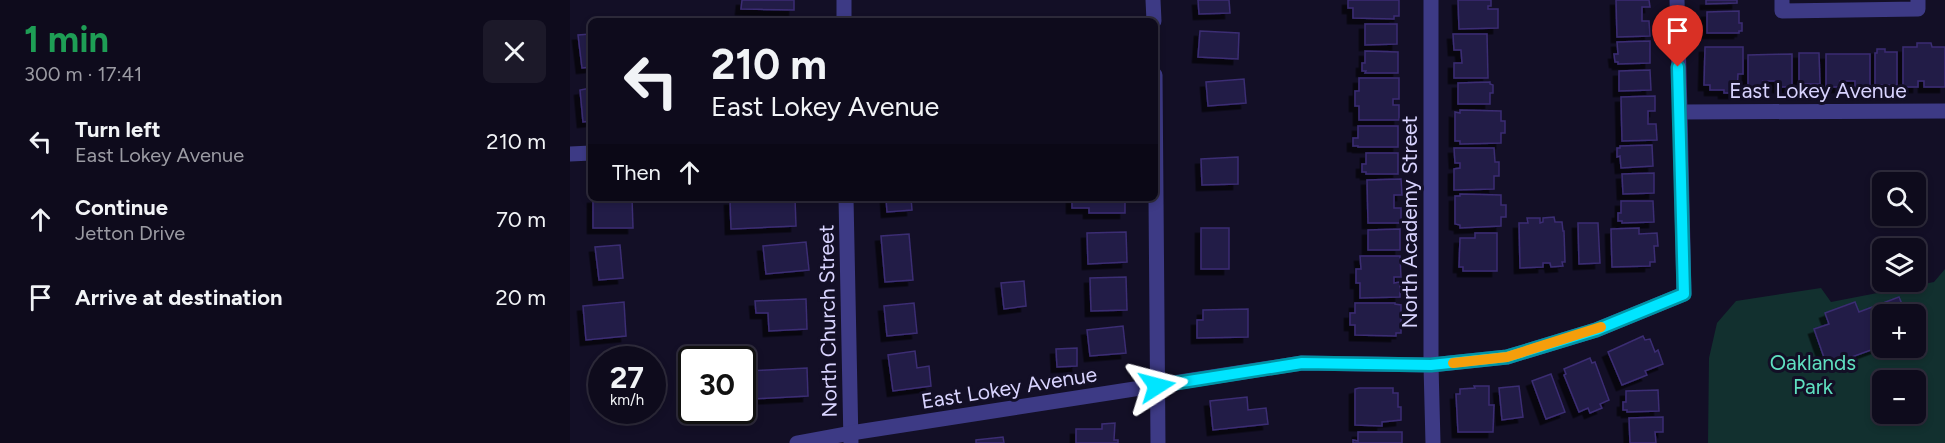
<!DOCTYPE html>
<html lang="en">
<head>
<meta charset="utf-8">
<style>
  :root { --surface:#0e0b1c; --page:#1c1929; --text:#f1f3f6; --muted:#9b9ba3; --line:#2e2b3b }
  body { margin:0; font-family:Figtree,sans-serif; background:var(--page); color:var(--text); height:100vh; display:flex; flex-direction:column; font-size:22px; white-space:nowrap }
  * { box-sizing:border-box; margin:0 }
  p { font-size:20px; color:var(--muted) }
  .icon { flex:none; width:33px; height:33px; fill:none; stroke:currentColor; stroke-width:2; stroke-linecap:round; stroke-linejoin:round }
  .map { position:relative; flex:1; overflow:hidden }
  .sheet { display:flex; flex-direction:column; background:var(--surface); width:570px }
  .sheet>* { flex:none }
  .top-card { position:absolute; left:18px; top:18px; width:570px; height:183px; border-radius:9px; box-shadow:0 3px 9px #0003,0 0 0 2px var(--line); background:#0e0b1c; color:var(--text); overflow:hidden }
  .fabs { position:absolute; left:1302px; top:172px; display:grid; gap:12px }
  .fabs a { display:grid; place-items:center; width:54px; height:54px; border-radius:9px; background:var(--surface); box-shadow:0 3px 9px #0003,0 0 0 2px var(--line); font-size:30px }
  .speed { position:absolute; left:18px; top:346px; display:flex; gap:12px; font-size:30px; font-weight:700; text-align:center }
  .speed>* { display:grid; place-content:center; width:78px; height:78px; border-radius:50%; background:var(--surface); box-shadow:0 3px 9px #0003,0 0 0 2px var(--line); line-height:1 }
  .speed small { font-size:15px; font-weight:400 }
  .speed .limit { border:3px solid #111; border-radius:9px; background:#fff; color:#111 }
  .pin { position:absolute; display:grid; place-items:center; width:51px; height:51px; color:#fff; margin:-62px -26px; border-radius:50% 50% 50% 0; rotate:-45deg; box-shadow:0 0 6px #0007 }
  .pin .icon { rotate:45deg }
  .me { position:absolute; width:66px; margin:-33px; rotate:81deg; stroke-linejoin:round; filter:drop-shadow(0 0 4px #0008) }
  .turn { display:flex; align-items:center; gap:21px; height:126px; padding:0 24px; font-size:27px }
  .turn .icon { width:78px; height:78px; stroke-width:2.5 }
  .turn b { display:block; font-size:42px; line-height:51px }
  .then { display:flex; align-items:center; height:57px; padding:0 24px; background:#0003; gap:12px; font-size:22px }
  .round { display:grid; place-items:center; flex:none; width:63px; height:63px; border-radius:9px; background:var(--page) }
  .head { display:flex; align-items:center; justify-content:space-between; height:102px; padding:0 24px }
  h1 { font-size:36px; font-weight:700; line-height:45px; color:#1e9e55 }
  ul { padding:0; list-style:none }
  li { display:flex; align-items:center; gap:18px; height:78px; padding:0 24px }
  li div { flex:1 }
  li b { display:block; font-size:22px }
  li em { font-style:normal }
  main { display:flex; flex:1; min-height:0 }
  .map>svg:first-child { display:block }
  .green { fill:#12302f; fill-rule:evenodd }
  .building { fill:#241b47; stroke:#3b2d73; stroke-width:1.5; filter:url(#shadow) }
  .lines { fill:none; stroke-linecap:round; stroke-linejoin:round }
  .minor { stroke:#3d3a85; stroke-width:15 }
  .route-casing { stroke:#0095a6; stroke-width:15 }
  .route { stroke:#00e5ff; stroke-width:10 }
  .slow { stroke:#f59e0b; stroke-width:10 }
  .labels { text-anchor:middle; stroke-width:6; stroke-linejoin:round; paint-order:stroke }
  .street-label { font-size:21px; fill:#d9d4ff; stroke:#130f26 }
  .park-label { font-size:21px; fill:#5fe0c0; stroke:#130f26 }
</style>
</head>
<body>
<main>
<section class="sheet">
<div class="head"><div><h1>1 min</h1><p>300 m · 17:41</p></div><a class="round"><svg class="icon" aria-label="close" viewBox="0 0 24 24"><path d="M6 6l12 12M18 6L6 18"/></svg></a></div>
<ul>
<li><svg class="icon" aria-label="left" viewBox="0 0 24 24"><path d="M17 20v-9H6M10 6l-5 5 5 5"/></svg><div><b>Turn left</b><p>East Lokey Avenue</p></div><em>210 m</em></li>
<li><svg class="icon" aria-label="ahead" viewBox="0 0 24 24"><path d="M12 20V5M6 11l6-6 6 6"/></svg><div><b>Continue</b><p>Jetton Drive</p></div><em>70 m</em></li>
<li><svg class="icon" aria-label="arrive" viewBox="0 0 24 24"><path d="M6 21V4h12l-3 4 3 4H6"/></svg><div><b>Arrive at destination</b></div><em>20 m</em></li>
</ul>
</section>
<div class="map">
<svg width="1375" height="443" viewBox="0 0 1375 443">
  <defs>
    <filter id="shadow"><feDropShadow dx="-5.5" dy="5.5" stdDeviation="0" flood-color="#0009"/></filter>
  </defs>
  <rect width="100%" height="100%" fill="#130f26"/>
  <path class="green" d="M1375 269V443H1138L1139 358 1147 323 1166 301 1251 288 1261 302 1364 282ZM1312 315H1346V348H1312ZM1312 381H1346V414H1312Z"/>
  <g class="building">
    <path d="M172 0H224V10L171 9Z"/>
    <path d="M628 0H659L660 13 629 14Z"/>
    <path d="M778 0H829V16H824V19L783 18V8H778Z"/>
    <path d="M888 0H921V6H918V9H928V28L889 29Z"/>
    <path d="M1046 0H1079L1080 7H1072V21H1079L1080 36 1047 37Z"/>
    <path d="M1136 0H1167V3L1136 4Z"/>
    <path d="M1169 11V23H1172V31H1169V33H1137V12Z"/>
    <path d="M237 17V21H197V20Z"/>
    <path d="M795 24H827V44L795 45Z"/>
    <path d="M630 31 669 33 668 59 628 57Z"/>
    <path d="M21 34V67L12 68 8 35Z"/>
    <path d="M883 34H917L918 78H884V63H892L891 50H884Z"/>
    <path d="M1080 41V63L1048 64V62H1045L1044 54H1048L1047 42Z"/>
    <path d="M1347 43H1361L1362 47H1375V87H1354V81H1348V87H1333V47H1347Z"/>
    <path d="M1135 47H1173V74H1168L1167 93H1154V90H1140V85H1134Z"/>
    <path d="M1307 49H1315V52H1327V85H1305V53H1307Z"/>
    <path d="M795 51 828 52V73H795L796 71H792V63H795Z"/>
    <path d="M1229 53H1249L1250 84H1229Z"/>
    <path d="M1222 54V87H1208V81H1193V88H1178V55Z"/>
    <path d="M1256 54H1300V88H1285V81H1270V87H1256Z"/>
    <path d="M1080 70 1081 90 1049 91V71Z"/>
    <path d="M789 78H829V99H823V105H829V120H789V106H785V91H789Z"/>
    <path d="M674 79 676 103 638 106 636 82Z"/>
    <path d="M920 82V84L923 85V93H920V104H888V83Z"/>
    <path d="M21 88V121L13 122 10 90Z"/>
    <path d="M1085 96V111H1078V124H1086L1087 140 1052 141 1051 97Z"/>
    <path d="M890 110 931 111V121H935V133H931V143L890 144V141H885V112L890 113Z"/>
    <path d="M788 126H828V147H788V146H783V138H788Z"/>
    <path d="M1082 145 1083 166 1051 168 1050 156 1047 157V148H1050V146Z"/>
    <path d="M884 148H924L925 162H929V176H924V189L884 190V169L890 168V163H885Z"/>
    <path d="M796 153H828V174H796V172H792V164H796Z"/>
    <path d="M668 157V184L632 185 631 159Z"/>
    <path d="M1084 173V193L1053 194 1052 174Z"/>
    <path d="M831 179 832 195H824V208H831V223H798L797 180Z"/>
    <path d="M890 194 931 195V205H936V217H931V226L890 228V225L885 224V196H890Z"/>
    <path d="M23 198H62L63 228H23Z"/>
    <path d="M225 198 226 226 161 229 160 200Z"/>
    <path d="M316 198H341L342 210 317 212Z"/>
    <path d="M502 198H555V213H519V208H502Z"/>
    <path d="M1051 201H1083L1084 222 1052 223V221H1048V213H1051Z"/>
    <path d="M984 217 985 222H992L993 231H994L995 262H992L993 266 981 267 980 263H973V267L950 268 949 223H958L957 218H970V223L973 222V218Z"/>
    <path d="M1008 223H1028L1030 263 1009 264Z"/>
    <rect x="631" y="228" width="28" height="41"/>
    <path d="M1069 228V234L1087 233 1088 246H1084L1085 262H1080V266L1042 267 1041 229Z"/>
    <path d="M830 229V250H798V230Z"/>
    <path d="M556 232 557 262 518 264 517 233Z"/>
    <path d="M905 233H927V271H893V267H889L890 238H905Z"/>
    <path d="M339 234 343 280 315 282 311 236Z"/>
    <path d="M236 242 239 270 196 274 193 246Z"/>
    <path d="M50 245 53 278 29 280 25 247Z"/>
    <path d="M790 256H830L831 277H824V283L830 282V297L790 298V283H786V269H791Z"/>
    <path d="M556 277 557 310 521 311 520 278Z"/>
    <path d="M454 281 456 306 434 309 431 283Z"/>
    <path d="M1329 297 1335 311 1342 309 1344 315H1312V346L1257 366 1244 329 1259 324 1255 313 1285 302 1289 312Z"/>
    <path d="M236 299 237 329 199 331 198 313H186L185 301Z"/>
    <path d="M54 302 56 336 16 340 13 306Z"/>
    <path d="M344 303 347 333 317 336 314 306Z"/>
    <path d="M785 303H825V304L831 305V333H826V336L785 335V325H780V313H785Z"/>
    <path d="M678 309V337L627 338V320H633V310Z"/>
    <path d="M553 326 556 353 520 356 517 330Z"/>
    <path d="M1073 336 1075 340 1080 339 1085 352 1088 350 1093 364 1075 371 1077 375 1052 385 1038 352Z"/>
    <path d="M507 348V366L487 367 486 349Z"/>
    <path d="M345 351 347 368 359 366 361 386 323 391 318 355Z"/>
    <path d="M1020 358 1022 363 1025 362 1039 400 1030 404 1032 408 1020 413 1018 408 1009 412 994 375 996 374 994 369Z"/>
    <path d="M237 368 238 396 180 399 179 371Z"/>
    <path d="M981 374 995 412 976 419 962 381Z"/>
    <path d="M904 386H919V405H924L923 432H888L886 394H890V389L905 388Z"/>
    <path d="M949 386 953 417 932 420 929 388Z"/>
    <path d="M789 388H823V393H828V407H831V420L812 422V426L785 425V389Z"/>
    <path d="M1088 390 1089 411 1057 412V410H1053V402H1056V391Z"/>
    <path d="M677 397 678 410 696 408 698 424 643 430 640 401Z"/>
    <path d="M1093 417V432H1085L1086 443H1060L1059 418Z"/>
    <path d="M545 423 544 440H548V443H506V429H532V424Z"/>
    <path d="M788 432H832V443H783V440L788 441Z"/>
    <path d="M433 437 434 443H406V440Z"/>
  </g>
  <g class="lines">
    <g class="minor">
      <path d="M274 0V21"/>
      <path d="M583 0 584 21"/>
      <path d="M861 0V365L863 443"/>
      <path d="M1107 0 1110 112"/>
      <path d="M1212 0V11L1348 9V0"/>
      <path d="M585 75 588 443"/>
      <path d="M0 154 21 153"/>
      <path d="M276 198 281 443"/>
      <path d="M227 443 281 433 732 363 861 365 937 357 1026 330 1114 294 1110 112 1375 111"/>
    </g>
  </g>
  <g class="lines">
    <defs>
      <path id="route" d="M587 386 732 363 861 365 937 357 1026 330 1114 294 1108 67"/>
    </defs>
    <use href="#route" class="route-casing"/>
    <use href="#route" class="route"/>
    <path class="slow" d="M883 363 937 357 1031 327"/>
  </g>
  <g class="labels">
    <g class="street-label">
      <text x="1248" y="98">East Lokey Avenue</text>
      <text transform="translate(840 222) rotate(-90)" y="7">North Academy Street</text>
      <text transform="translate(258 321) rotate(-91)" y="7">North Church Street</text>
      <text transform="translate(439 388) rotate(-9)" y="7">East Lokey Avenue</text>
    </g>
    <g class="park-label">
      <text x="1243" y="370">Oaklands<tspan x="1243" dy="24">Park</tspan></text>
    </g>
  </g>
</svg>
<div class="fabs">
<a><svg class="icon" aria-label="search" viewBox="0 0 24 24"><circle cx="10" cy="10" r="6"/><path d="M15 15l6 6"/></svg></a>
<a><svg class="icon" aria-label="layers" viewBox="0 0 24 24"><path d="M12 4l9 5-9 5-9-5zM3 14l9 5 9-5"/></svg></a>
<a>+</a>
<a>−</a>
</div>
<div class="speed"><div>27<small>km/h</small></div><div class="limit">30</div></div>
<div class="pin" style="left:1108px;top:67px;background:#d93025"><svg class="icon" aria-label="arrive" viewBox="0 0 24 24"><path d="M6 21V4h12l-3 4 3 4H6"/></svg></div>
<svg class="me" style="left:587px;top:386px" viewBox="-20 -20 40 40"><path d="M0-17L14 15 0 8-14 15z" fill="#00e5ff" stroke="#fff" stroke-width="4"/></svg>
<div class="top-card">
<div class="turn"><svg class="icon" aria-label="left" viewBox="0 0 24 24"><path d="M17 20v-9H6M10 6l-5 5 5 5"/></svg><div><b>210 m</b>East Lokey Avenue</div></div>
<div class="then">Then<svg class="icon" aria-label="ahead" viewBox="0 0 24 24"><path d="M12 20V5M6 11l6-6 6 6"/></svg></div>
</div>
</div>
</main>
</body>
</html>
